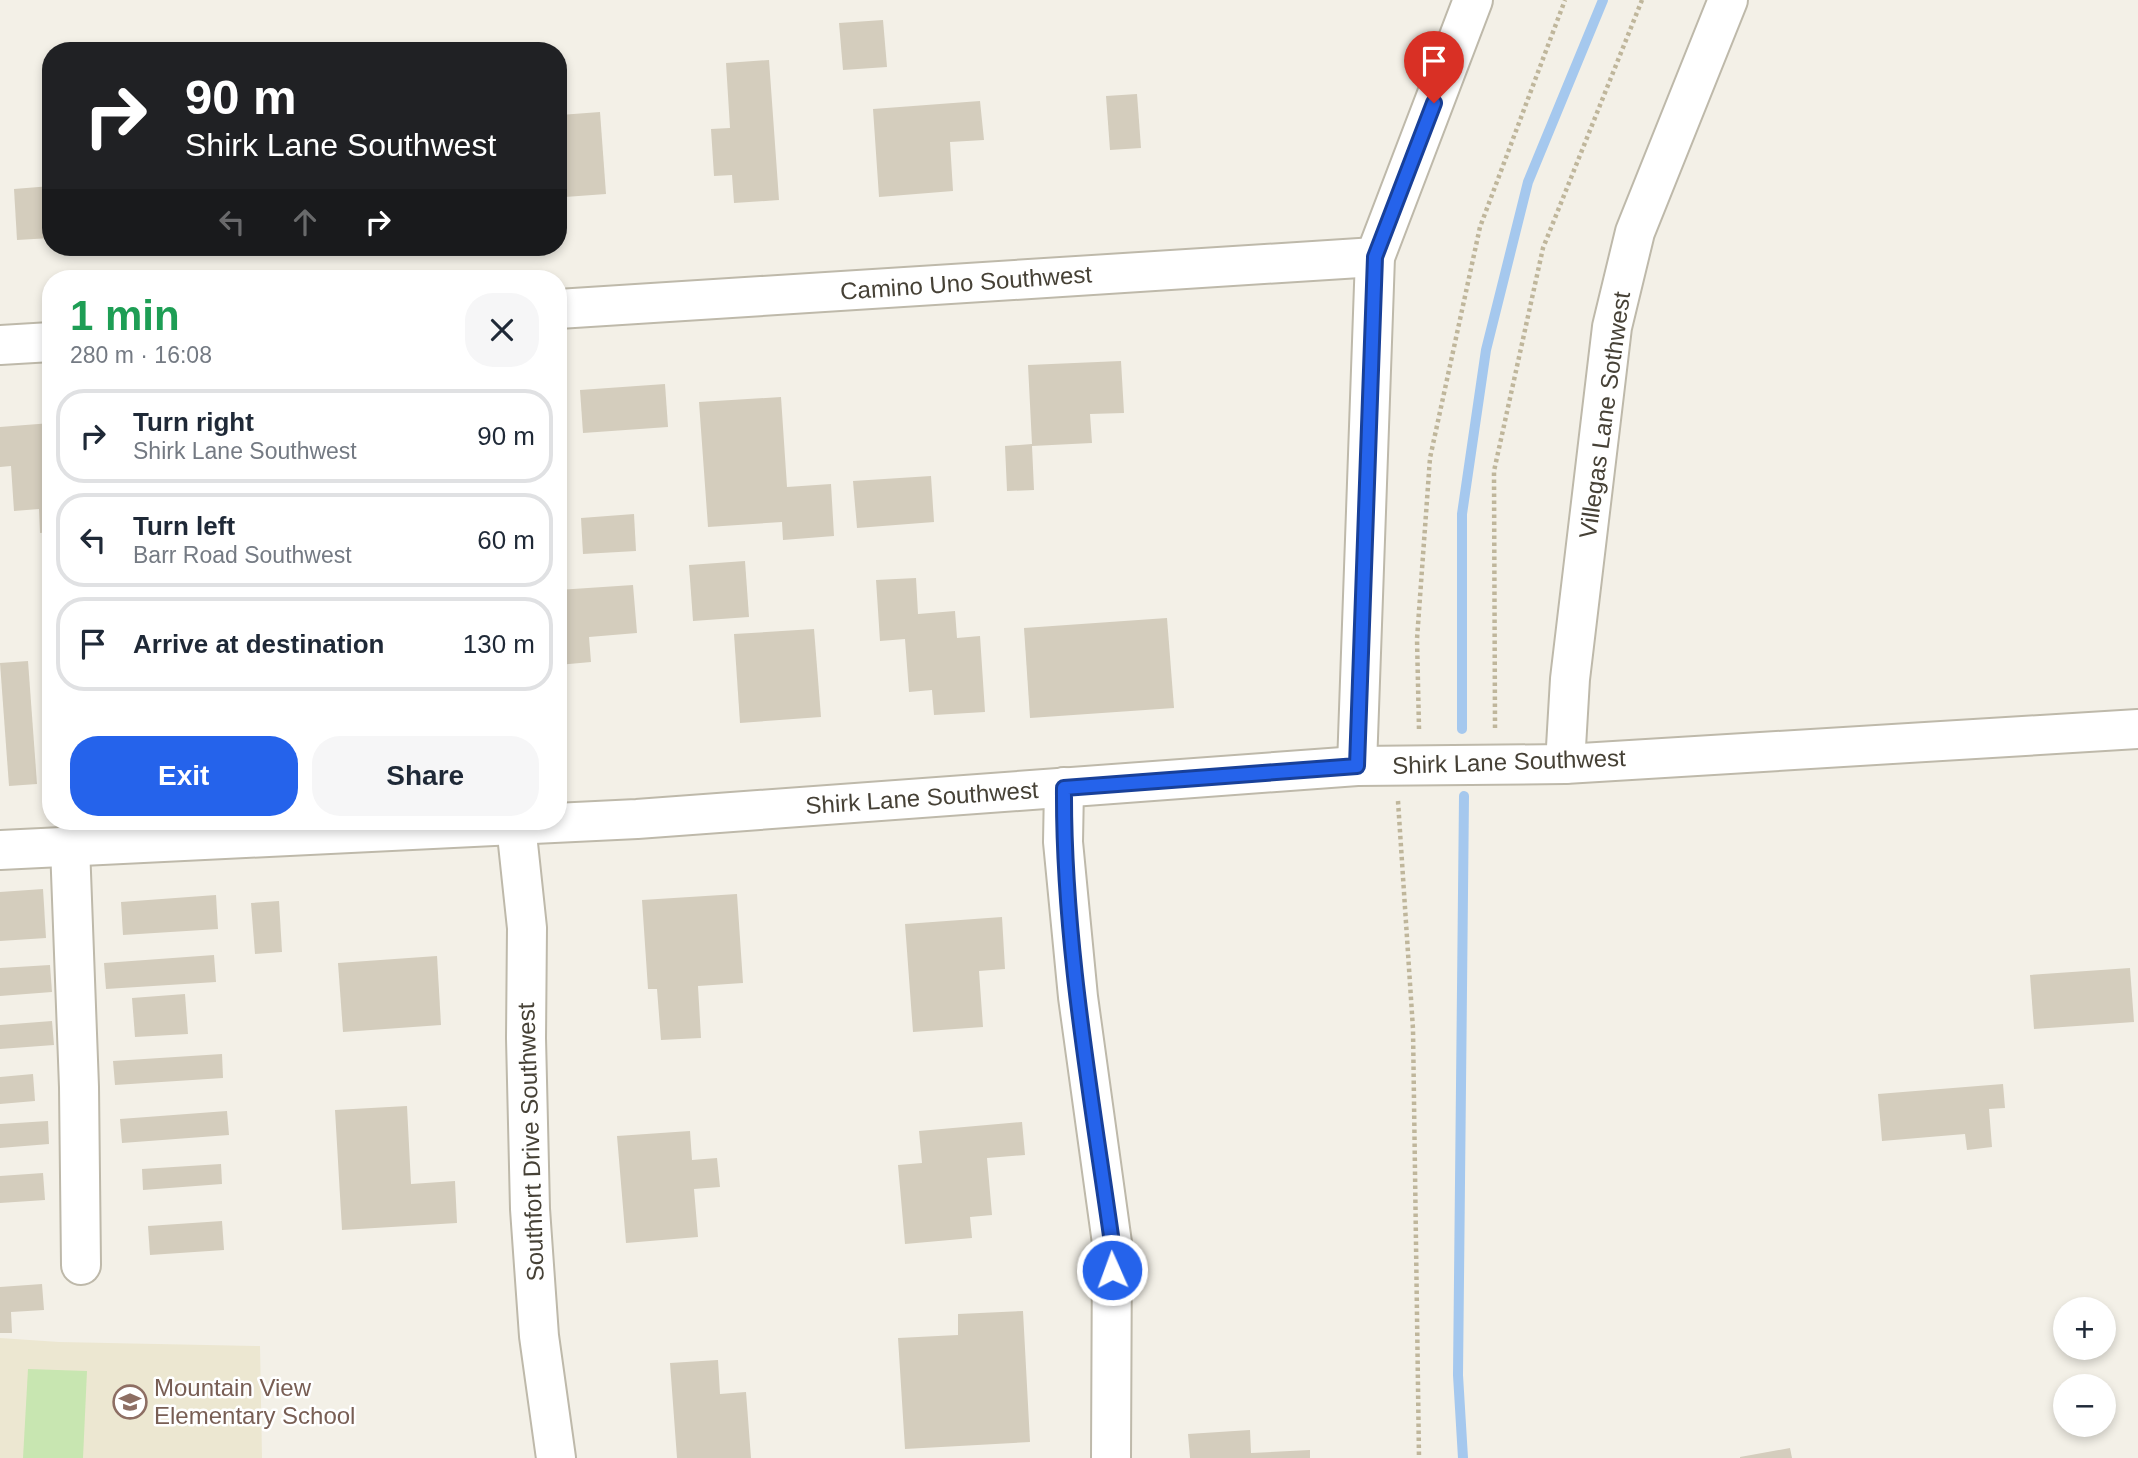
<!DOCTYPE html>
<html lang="en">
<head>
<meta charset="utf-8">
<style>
  :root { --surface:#fff; --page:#f6f6f7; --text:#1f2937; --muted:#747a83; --line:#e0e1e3; --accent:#2563eb }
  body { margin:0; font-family:Helvetica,sans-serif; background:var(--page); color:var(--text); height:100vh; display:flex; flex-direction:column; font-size:26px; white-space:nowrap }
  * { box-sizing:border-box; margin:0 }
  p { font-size:23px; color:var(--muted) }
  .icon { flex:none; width:38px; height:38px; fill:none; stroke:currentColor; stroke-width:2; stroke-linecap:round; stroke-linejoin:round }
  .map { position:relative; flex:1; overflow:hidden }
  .drawer { position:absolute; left:42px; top:270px; width:525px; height:560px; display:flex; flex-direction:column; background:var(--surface); border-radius:28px; box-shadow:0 4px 10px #0003 }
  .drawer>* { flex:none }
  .banner { position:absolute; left:42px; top:42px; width:525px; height:214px; border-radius:28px; box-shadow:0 4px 10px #0003; background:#202124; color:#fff; overflow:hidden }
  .controls { position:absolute; left:2053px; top:1297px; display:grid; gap:14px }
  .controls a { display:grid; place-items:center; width:63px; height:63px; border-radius:50%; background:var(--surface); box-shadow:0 4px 10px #0003; font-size:35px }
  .pin { position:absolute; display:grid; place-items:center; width:60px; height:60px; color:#fff; margin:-72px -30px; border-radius:50% 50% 50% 0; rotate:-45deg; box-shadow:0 0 7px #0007 }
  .pin .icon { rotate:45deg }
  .me { position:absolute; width:77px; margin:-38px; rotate:358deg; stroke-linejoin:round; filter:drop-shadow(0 0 5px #0008) }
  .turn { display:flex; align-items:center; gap:24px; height:147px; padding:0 28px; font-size:32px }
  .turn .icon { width:91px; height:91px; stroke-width:2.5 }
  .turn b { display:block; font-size:49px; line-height:60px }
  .lanes { display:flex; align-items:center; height:66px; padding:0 28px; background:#0003; justify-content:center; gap:35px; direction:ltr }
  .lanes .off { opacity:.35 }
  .round { display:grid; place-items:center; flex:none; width:74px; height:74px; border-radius:28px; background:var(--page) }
  .headline { display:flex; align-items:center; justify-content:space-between; height:119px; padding:0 28px }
  h1 { font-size:42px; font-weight:700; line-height:52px; color:#1e9e55 }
  .cta { display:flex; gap:14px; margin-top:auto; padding:14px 28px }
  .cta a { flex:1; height:80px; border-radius:28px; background:var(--accent); color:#fff; font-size:28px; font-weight:700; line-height:80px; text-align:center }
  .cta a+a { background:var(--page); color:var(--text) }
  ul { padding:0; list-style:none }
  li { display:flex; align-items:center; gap:21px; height:94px; margin:0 14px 10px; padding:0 14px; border:4px solid var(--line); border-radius:28px }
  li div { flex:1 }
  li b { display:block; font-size:26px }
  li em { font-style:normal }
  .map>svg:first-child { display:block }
  .education { fill:#ece7d1 }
  .green { fill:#c8e6b1 }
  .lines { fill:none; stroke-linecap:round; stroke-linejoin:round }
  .stream { stroke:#a5c8ee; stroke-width:10 }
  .building { fill:#d4cdbd }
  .minor-casing { stroke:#beb9aa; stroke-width:42 }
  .path { stroke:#bfb69b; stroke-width:4.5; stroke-dasharray:3.5 3.5; stroke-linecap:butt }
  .minor { stroke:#fff; stroke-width:38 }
  .route-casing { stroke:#184099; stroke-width:18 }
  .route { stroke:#2563eb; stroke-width:12 }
  .labels { text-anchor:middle; stroke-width:5; stroke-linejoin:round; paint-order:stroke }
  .street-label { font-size:24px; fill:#464136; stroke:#fff }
  .education-label { font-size:24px; fill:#785e54; stroke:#fff; text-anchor:start }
</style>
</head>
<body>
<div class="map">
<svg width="2138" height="1458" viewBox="0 0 2138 1458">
  <rect width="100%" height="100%" fill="#f3f0e7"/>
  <path class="education" d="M0 1338 59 1342 260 1346 262 1458H0Z"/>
  <path class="green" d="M28 1369 87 1371 83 1458H23Z"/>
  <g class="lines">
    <g class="stream">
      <path d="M1462 729V514L1486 350 1528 182 1603 0"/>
      <path d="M1463 1458 1458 1375 1464 796"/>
    </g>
  </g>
  <g class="building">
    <path d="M883 20 887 67 843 70 839 23Z"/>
    <path d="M769 60 779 200 734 203 732 175 714 176 711 129 730 128 726 63Z"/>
    <path d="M1137 94 1141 148 1110 150 1106 96Z"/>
    <path d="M980 101 984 140 950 142 953 191 879 197 873 109Z"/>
    <path d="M600 112 606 194 565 197 560 115Z"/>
    <path d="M51 186V238L17 240 14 189Z"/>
    <path d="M1121 361 1124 413 1090 414 1092 443 1032 446 1034 490 1007 491 1005 446 1032 444 1028 365Z"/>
    <path d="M665 384 668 427 583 433 580 390Z"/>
    <path d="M781 397 787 487 831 484 834 536 783 540 782 522 708 527 699 402Z"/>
    <path d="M51 423V532L40 533 39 509 14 511 11 466 0 467V427Z"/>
    <path d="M931 476 934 522 857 528 853 481Z"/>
    <path d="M634 514 636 551 583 554 581 518Z"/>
    <path d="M745 561 749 617 693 621 689 565Z"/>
    <path d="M916 578 918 614 955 611 957 638 980 636 985 712 934 715 932 690 909 692 905 639 880 641 876 580Z"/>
    <path d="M633 585 637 633 589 637 591 662 558 665V590Z"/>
    <path d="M1167 618 1174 708 1030 718 1024 628Z"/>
    <path d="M814 629 821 717 740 723 734 634Z"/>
    <path d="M28 661 37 784 9 786 0 663Z"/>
    <path d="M43 889 46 938 0 941V892Z"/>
    <path d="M737 894 743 983 698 986 701 1038 661 1040 657 989H648L642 900Z"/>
    <path d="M216 895 218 929 123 935 121 902Z"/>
    <path d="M279 901 282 952 255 954 251 903Z"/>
    <path d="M1002 917 1005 969 979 971 983 1027 913 1032 905 924Z"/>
    <path d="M214 955 216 982 106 989 104 963Z"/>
    <path d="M437 956 441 1025 343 1032 338 963Z"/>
    <path d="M50 965 52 992 0 996V968Z"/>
    <path d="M2130 968 2134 1022 2034 1029 2030 975Z"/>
    <path d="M185 994 188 1034 135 1037 132 998Z"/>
    <path d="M52 1021 54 1045 0 1049V1025Z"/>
    <path d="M222 1054 223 1078 115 1085 113 1061Z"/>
    <path d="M33 1074 35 1101 0 1104V1077Z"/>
    <path d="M2003 1084 2005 1108 1989 1109 1992 1147 1967 1150 1965 1134 1882 1141 1878 1094Z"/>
    <path d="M407 1106 411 1184 455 1181 457 1223 342 1230 335 1110Z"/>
    <path d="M227 1111 229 1135 122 1143 120 1119Z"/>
    <path d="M48 1121 49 1144 0 1148V1124Z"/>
    <path d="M1022 1122 1025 1155 987 1158 992 1215 970 1217 972 1238 905 1244 898 1165 922 1163 919 1131Z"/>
    <path d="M690 1131 692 1160 717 1158 720 1187 694 1189 698 1237 626 1243 617 1136Z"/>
    <path d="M221 1164 222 1184 143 1190 142 1169Z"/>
    <path d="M43 1173 45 1200 0 1203V1176Z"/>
    <path d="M222 1221 224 1250 150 1255 148 1226Z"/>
    <path d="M42 1284 44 1310 11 1312 12 1333H0V1287Z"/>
    <path d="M1023 1311 1030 1442 905 1449 898 1338 958 1335V1314Z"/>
    <path d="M718 1360 720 1394 746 1392 751 1458H677L670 1363Z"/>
    <path d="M1250 1430 1251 1453 1310 1450V1458H1190L1188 1434Z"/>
    <path d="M1790 1448 1792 1458H1740V1457Z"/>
  </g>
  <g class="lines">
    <defs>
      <g id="minor">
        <path d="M558 309 1375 257"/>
        <path d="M0 345 51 342"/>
        <path d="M1565 764 1570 679 1612 327 1635 232 1728 0"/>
        <path d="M1357 766 1375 257 1473 0"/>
        <path d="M1064 787 1063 842 1078 997 1112 1243 1111 1458"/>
        <path d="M516 825 527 928 526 1038 530 1209 539 1336 556 1458"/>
        <path d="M70 846 79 1087 81 1265"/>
        <path d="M0 850 637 819 1357 766 1565 764 2138 729"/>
      </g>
    </defs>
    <use href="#minor" class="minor-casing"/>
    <g class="path">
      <path d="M1495 728 1494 471 1543 248 1642 0"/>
      <path d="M1419 729 1417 639 1430 458 1480 227 1565 0"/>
      <path d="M1398 801 1413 1029 1419 1458"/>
    </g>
    <use href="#minor" class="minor"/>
  </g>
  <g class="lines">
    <defs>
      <path id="route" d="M1112 1270V1243C1091 1093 1063 940 1064 788L1357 766 1375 257 1434 103"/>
    </defs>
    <use href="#route" class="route-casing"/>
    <use href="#route" class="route"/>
  </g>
  <defs>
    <symbol id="school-ring" viewBox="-11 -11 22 22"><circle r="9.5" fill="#fff" stroke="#8d6e63" stroke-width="1.5"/><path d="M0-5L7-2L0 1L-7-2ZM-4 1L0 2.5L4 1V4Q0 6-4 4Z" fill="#8d6e63"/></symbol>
  </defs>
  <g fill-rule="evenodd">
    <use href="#school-ring" x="111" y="1383" width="38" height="38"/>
  </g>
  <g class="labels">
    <g class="street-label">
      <text transform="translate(966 283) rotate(-4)" y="8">Camino Uno Southwest</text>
      <text transform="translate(1605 415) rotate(-82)" y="8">Villegas Lane Sothwest</text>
      <text transform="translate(1509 762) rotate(-2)" y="8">Shirk Lane Southwest</text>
      <text transform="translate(922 798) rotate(-4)" y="8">Shirk Lane Southwest</text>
      <text transform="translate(531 1142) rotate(-92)" y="8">Southfort Drive Southwest</text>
    </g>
    <g class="education-label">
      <text x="154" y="1396">Mountain View<tspan x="154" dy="28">Elementary School</tspan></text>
    </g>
  </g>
</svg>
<div class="controls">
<a>+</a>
<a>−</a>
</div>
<div class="pin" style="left:1434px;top:103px;background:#d93025"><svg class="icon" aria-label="arrive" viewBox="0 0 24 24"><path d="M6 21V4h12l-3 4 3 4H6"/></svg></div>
<svg class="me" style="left:1112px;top:1270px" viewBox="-20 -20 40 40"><circle r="17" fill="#2563eb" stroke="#fff" stroke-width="3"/><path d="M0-11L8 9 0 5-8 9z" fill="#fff"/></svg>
<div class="banner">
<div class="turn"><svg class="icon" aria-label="right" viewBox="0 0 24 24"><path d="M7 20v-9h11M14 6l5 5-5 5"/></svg><div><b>90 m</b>Shirk Lane Southwest</div></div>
<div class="lanes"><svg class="icon off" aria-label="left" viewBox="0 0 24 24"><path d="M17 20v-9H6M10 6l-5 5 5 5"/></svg><svg class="icon off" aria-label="ahead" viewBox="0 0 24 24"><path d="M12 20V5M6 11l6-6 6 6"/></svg><svg class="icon" aria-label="right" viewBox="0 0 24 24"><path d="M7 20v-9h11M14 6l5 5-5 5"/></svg></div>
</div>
<section class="drawer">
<div class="headline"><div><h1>1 min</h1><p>280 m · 16:08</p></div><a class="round"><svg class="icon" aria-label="close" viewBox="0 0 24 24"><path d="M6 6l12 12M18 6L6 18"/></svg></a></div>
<ul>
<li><svg class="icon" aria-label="right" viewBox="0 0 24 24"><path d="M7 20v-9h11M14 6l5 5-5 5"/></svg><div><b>Turn right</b><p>Shirk Lane Southwest</p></div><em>90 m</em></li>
<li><svg class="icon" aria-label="left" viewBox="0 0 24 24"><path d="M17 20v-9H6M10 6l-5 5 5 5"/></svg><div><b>Turn left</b><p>Barr Road Southwest</p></div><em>60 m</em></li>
<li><svg class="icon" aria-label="arrive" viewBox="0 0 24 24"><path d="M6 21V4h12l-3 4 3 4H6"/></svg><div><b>Arrive at destination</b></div><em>130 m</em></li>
</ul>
<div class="cta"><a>Exit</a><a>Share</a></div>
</section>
</div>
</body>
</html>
